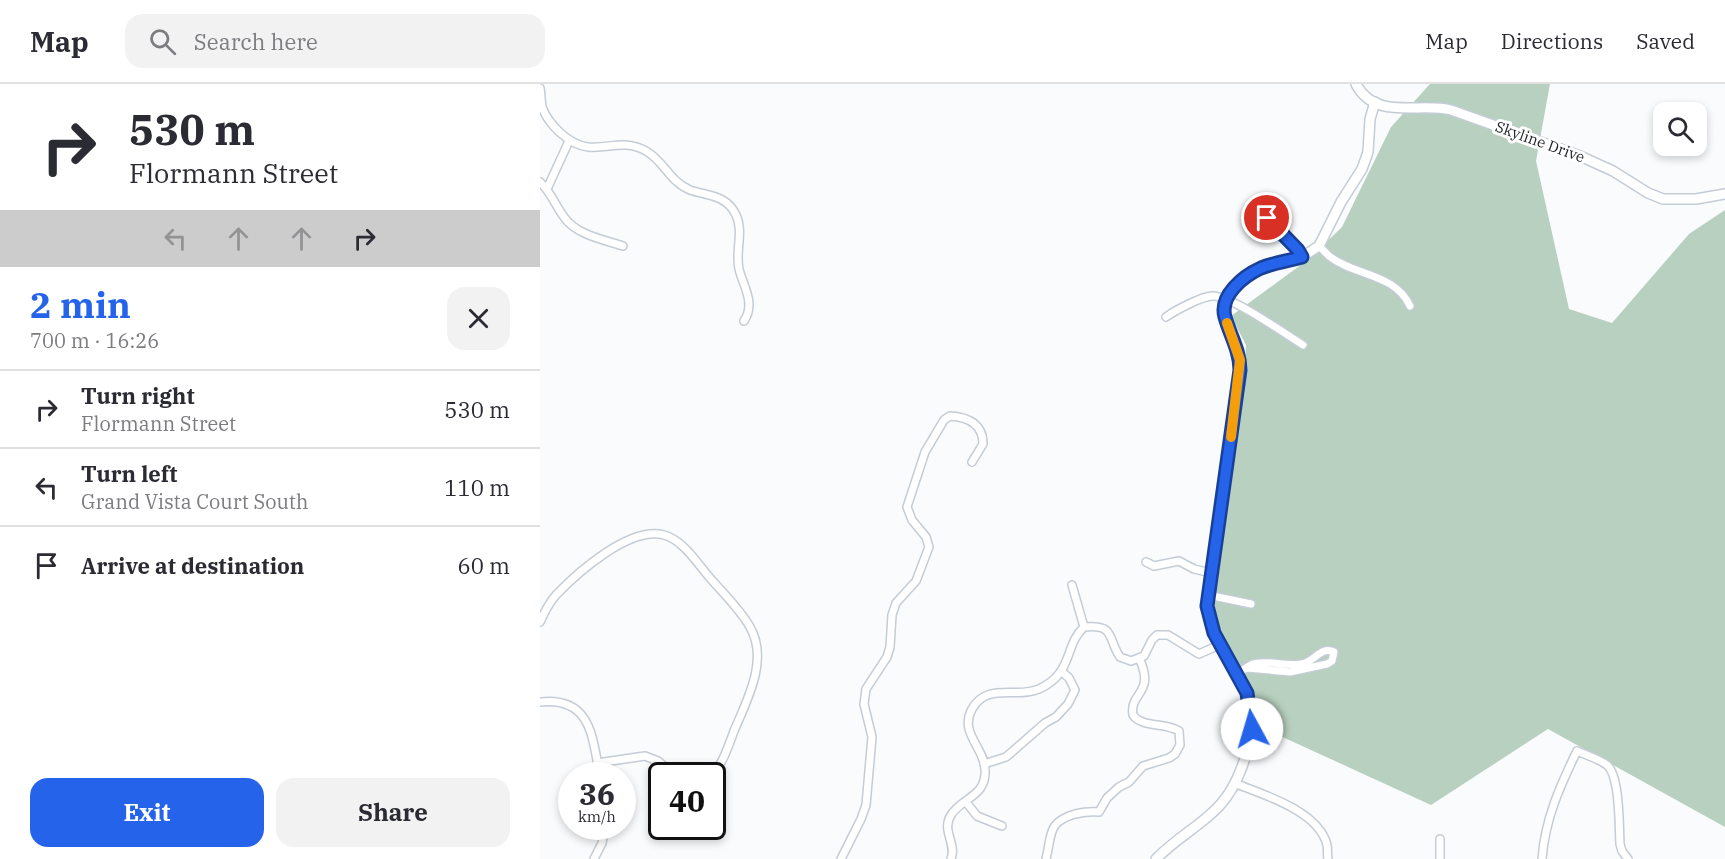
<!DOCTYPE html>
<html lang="en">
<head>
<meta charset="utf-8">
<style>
  :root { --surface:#fff; --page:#f2f2f3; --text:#2b2b33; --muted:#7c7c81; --line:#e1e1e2; --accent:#2563eb }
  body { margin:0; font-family:"IBM Plex Serif",serif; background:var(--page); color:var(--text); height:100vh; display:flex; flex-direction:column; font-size:22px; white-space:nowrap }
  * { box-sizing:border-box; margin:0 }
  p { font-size:20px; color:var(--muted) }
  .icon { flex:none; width:33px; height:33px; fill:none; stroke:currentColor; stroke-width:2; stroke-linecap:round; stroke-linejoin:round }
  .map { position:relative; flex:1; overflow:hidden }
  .details { display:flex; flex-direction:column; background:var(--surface); width:540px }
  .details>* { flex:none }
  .top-card { background:#fff; color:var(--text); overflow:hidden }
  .fabs { position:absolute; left:1113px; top:18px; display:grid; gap:12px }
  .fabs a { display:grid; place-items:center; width:54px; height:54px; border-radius:12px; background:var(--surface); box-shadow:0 3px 9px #0003; font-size:30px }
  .speed { position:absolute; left:18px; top:678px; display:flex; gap:12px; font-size:30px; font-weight:700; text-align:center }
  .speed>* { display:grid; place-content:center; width:78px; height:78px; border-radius:50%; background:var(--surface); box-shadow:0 3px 9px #0003; line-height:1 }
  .speed small { font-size:15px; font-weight:400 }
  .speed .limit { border:3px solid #111; border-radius:9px; background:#fff; color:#111 }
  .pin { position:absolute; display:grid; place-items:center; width:51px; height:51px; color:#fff; margin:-26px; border:3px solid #fff; border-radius:50%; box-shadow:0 2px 6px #0007 }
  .me { position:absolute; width:66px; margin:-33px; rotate:354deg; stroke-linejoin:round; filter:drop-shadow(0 0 4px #0008) }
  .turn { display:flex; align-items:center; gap:21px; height:126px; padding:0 30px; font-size:27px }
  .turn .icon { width:78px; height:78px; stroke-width:2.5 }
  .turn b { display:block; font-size:42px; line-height:51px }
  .lanes { display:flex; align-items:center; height:57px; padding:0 30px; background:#0003; justify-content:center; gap:30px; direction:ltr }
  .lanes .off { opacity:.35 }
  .round { display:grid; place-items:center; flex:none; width:63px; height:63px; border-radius:18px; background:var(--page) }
  .headline { display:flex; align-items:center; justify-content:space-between; height:102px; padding:0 30px }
  h1 { font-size:36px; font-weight:800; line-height:45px; color:var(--accent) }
  .action { display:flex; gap:12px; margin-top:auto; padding:12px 30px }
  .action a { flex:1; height:69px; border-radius:18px; background:var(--accent); color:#fff; font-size:24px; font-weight:800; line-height:69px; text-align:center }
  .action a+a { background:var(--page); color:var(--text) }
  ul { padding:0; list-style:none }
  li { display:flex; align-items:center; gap:18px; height:78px; padding:0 30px; border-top:2px solid var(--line) }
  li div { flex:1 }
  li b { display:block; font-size:22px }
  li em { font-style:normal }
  header { display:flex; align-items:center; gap:36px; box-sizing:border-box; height:84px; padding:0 30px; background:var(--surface); border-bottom:2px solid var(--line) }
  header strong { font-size:28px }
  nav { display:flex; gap:33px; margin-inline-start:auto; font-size:21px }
  .search { width:420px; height:54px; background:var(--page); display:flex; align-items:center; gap:15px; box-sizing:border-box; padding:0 21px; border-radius:18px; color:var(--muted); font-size:22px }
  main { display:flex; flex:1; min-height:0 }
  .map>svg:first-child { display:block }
  .green { fill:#b8d0bf }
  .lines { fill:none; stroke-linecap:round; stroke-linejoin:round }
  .street-casing { stroke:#c4ccd6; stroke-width:10 }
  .secondary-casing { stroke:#c4ccd6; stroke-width:12 }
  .street { stroke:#fff; stroke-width:7 }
  .secondary { stroke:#fff; stroke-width:9 }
  .route-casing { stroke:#184099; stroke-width:15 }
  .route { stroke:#2563eb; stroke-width:10 }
  .slow { stroke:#f59e0b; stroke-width:10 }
  .labels { text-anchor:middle; stroke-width:6; stroke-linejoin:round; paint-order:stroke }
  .street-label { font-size:15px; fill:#23262a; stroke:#fff }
</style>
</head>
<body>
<header>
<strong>Map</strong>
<div class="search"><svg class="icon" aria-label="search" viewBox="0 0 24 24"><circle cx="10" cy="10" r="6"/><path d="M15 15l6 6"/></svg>Search here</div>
<nav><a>Map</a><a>Directions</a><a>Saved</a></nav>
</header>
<main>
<section class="details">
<div class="top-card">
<div class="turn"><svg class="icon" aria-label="right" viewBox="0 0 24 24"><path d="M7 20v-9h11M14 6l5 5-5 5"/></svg><div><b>530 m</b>Flormann Street</div></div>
<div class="lanes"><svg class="icon off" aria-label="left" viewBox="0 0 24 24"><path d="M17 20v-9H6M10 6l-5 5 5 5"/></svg><svg class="icon off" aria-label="ahead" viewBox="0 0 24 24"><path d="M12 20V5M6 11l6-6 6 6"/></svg><svg class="icon off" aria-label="ahead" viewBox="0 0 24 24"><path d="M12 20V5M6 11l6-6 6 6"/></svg><svg class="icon" aria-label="right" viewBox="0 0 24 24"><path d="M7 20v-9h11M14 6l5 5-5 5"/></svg></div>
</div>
<div class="headline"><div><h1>2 min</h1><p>700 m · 16:26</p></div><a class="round"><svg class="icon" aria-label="close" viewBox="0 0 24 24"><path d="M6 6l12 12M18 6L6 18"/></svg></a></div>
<ul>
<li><svg class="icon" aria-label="right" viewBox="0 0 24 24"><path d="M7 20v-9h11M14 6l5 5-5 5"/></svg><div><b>Turn right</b><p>Flormann Street</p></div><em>530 m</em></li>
<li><svg class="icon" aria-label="left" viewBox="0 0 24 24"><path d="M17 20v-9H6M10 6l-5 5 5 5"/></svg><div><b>Turn left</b><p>Grand Vista Court South</p></div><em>110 m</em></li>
<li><svg class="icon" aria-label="arrive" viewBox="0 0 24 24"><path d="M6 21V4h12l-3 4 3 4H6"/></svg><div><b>Arrive at destination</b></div><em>60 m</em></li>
</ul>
<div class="action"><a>Exit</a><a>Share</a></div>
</section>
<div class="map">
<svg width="1185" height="775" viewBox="0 0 1185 775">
  <rect width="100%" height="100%" fill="#f9fbfd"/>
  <path class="green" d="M890 0H1010L996 77 1029 225 1072 239 1149 150 1185 126V743L1008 645 891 721 723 644 672 526 690 388 703 313 706 261 691 232 769 175 802 143 851 43Z"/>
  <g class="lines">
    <defs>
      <g id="street">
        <path d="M0 4C1 10 1 17 2 23 8 40 29 61 48 63 69 65 85 55 106 67 124 77 130 98 150 106 168 112 187 111 196 131 204 148 195 167 199 185 203 202 216 219 204 237"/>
        <path d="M0 98C11 108 15 121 24 133 36 151 65 156 83 162"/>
        <path d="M7 105 29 57"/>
        <path d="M727 134 758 166 762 173"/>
        <path d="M779 162C782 165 786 169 789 172 814 192 855 189 870 222"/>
        <path d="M626 233C636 226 662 212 673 212 692 212 745 250 763 261"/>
        <path d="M606 478 614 482 639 477 654 485 671 489"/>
        <path d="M532 501 544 543"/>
        <path d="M668 511 711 520"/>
        <path d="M0 538C4 529 9 519 16 511 38 488 90 442 124 451 143 456 157 479 170 494 183 509 200 525 210 543 229 576 207 616 194 647 188 663 183 679 172 692"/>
        <path d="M697 590C702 587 708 582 713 580 725 575 749 584 765 579 776 575 782 562 794 568L792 577 787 580 750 588 707 584"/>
        <path d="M0 618C52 613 52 653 60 692"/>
        <path d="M57 679 105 672 118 677 136 692"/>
        <path d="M444 680 466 673 505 639 516 633 528 620 535 606 529 594 521 587"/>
        <path d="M694 699C722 710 779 727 787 761 788 765 787 771 788 775"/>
        <path d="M426 718 437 732 462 742"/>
        <path d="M54 775 62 759 65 742"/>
        <path d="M301 775 321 735 326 721 332 653 324 620 326 605 347 573 350 563 352 531 356 519 376 497 389 463 386 453 372 436 367 423 385 368 404 336 410 332C428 333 443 340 443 360L432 378"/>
        <path d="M411 775C417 759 401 747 411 731 422 713 447 713 445 685 444 663 419 649 432 625 447 598 476 615 499 605 534 589 524 561 544 543 576 540 567 554 580 573L591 577 604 572 612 556 617 551H628L659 570 679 561"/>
        <path d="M506 775C512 751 507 738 535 730 544 728 550 727 559 728L567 714 579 703 589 698 603 682 629 674 635 670 640 661 639 647C625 638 602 644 593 631 589 608 616 610 599 574"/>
        <path d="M900 775V755"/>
        <path d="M1002 775C1005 735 1020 702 1037 667 1046 671 1059 675 1067 681 1080 692 1079 742 1080 760L1082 767 1088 775"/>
      </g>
      <g id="secondary">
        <path d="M816 0C835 37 879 18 911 26L1040 72 1073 87 1108 109 1123 115H1156L1185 110"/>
        <path d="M616 775C633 757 655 745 673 728 701 703 720 645 707 609 696 577 671 558 667 522L700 286 698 268 684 229 686 215 693 204 721 184 762 173 779 162 801 118 822 85 828 68 830 35 835 18"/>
      </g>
    </defs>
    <use href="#street" class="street-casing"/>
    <use href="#secondary" class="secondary-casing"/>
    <use href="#street" class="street"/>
    <use href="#secondary" class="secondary"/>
  </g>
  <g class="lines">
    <defs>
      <path id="route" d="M712 645 707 609 674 549 667 522 700 286C700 267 690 251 685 233 679 212 703 192 721 184 733 179 748 177 762 173L758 166 727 134"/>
    </defs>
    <use href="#route" class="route-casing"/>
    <use href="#route" class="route"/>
    <path class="slow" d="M687 239 700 276 691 353"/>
  </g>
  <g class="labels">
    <g class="street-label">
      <text transform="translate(1000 58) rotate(20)" y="5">Skyline Drive</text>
    </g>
  </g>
</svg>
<div class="fabs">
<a><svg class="icon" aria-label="search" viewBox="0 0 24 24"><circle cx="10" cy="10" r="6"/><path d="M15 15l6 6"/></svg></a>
</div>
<div class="speed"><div>36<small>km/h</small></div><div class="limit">40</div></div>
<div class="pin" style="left:727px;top:134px;background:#d93025"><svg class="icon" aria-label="arrive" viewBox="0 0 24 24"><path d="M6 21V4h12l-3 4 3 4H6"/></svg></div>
<svg class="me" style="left:712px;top:645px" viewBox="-20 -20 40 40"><circle r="19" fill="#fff"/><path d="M0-13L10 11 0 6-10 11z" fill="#2563eb"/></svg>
</div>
</main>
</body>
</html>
